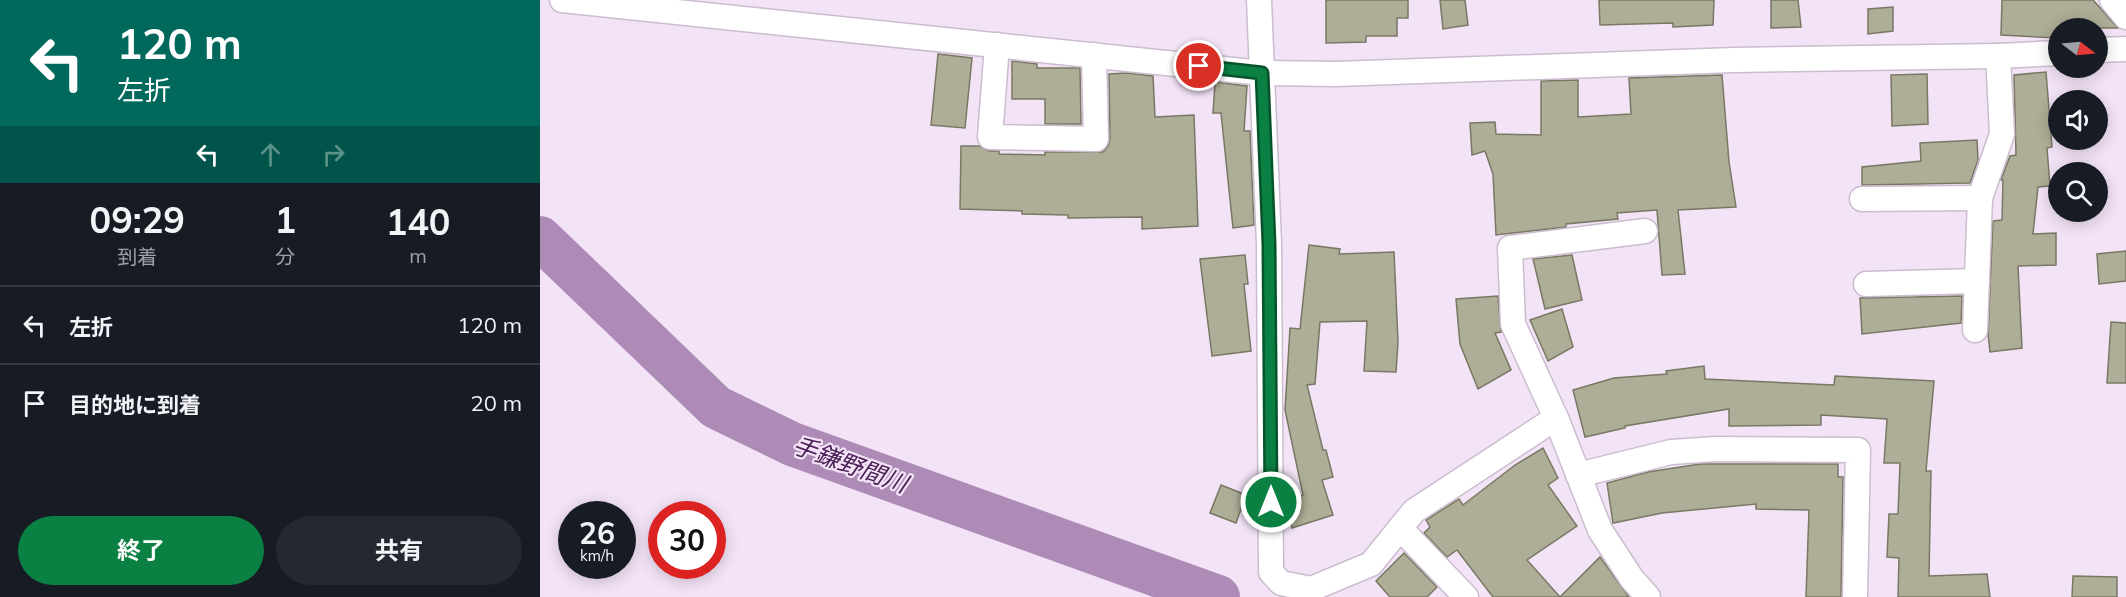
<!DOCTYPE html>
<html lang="ja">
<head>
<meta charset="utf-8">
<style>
  :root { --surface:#171b24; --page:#242831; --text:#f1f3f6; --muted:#9ea1a6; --line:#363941; --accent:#0b8043 }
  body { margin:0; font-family:Mulish,"Noto Sans JP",sans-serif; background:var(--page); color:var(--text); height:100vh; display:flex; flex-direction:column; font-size:22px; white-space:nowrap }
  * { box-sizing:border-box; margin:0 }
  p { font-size:20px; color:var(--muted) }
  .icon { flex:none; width:33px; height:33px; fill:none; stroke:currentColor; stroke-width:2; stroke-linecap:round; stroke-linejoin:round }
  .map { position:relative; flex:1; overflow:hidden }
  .drawer { display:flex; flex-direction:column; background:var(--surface); width:540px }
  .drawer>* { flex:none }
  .hud { background:#00695c; color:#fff; overflow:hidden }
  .needle { width:39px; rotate:106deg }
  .tools { position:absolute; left:1508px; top:18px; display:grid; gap:12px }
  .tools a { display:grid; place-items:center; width:60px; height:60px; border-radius:50%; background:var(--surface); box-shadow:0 3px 15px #0003; font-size:30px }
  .speed { position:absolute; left:18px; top:501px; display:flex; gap:12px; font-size:30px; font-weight:700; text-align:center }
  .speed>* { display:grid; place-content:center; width:78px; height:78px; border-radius:50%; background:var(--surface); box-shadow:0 3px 15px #0003; line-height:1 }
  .speed small { font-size:15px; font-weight:400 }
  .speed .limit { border:9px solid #d22; background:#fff; color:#111 }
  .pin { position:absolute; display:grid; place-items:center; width:51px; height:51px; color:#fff; margin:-26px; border:3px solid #fff; border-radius:50%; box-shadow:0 2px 6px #0007 }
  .me { position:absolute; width:66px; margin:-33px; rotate:0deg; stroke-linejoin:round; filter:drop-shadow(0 0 4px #0008) }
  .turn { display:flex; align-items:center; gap:21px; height:126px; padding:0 18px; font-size:27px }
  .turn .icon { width:78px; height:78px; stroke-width:2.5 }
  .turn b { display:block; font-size:42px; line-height:51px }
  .lanes { display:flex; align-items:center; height:57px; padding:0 18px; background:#0003; justify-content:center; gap:30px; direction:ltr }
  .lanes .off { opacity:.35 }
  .eta { display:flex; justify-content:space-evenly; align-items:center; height:102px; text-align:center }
  .eta b { font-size:36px; font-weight:700; line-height:42px }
  .cta { display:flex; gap:12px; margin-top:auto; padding:12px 18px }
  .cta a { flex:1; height:69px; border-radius:36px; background:var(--accent); color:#fff; font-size:24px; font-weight:700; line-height:69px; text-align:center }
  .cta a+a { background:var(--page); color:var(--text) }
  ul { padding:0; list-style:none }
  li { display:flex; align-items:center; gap:18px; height:78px; padding:0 18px; border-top:2px solid var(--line) }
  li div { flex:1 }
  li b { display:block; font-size:22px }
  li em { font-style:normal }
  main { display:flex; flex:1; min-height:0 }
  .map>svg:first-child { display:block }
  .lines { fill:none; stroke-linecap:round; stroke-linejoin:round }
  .river { stroke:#ad8bb6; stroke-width:44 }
  .building { fill:#aead97; stroke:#797863; stroke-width:1.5 }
  .street-casing { stroke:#cbbccf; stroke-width:27 }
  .street { stroke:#fff; stroke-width:24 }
  .route-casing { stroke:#07532c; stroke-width:15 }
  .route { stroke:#0b8043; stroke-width:10 }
  .labels { text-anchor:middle; stroke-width:4.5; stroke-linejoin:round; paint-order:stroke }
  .water-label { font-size:24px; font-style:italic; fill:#4c2157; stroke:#f3e3f7 }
</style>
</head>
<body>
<main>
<section class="drawer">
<div class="hud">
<div class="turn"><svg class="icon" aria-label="left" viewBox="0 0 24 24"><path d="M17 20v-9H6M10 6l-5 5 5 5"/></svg><div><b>120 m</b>左折</div></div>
<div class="lanes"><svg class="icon" aria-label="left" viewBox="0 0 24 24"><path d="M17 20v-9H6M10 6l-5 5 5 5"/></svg><svg class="icon off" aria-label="ahead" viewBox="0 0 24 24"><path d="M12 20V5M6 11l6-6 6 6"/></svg><svg class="icon off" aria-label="right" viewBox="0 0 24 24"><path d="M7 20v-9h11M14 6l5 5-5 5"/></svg></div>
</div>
<div class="eta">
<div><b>09:29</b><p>到着</p></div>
<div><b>1</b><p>分</p></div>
<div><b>140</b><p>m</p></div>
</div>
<ul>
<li><svg class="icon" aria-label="left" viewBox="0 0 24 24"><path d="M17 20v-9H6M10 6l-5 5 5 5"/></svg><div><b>左折</b></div><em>120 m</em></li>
<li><svg class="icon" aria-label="arrive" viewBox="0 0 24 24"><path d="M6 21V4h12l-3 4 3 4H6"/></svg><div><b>目的地に到着</b></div><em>20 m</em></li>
</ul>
<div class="cta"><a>終了</a><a>共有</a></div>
</section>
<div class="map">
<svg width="1586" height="597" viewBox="0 0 1586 597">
  <rect width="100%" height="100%" fill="#f3e3f7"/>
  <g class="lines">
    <path class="river" d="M0 238 176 407 252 444 678 597"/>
  </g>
  <g class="building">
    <path d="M786 0H868V18H857V36H826V42L786 43Z"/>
    <path d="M900 0H925L928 25 903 29Z"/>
    <path d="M1059 0H1174L1173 25 1133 27V23L1060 25Z"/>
    <path d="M1231 0H1258L1261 27 1231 28Z"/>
    <path d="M1462 0H1553L1578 28H1518V38L1461 35Z"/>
    <path d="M1353 7V31L1328 34V9Z"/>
    <path d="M398 54 432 58 425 128 391 125Z"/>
    <path d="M472 61 497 64V68H540L541 124H505V99H472Z"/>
    <path d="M1506 72 1512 147 1507 148 1510 186 1498 187 1493 234 1516 233V265L1478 266 1482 348 1450 352 1448 334 1453 221 1462 220 1463 180H1461L1470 156 1476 155 1474 75Z"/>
    <path d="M587 73 613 76 615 117 654 115 658 226 602 229V217L528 218V215L482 214V211L420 209 421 146H440L449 151H459V154L505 155V152H563L568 146 570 139 569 74Z"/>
    <path d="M1387 74 1388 124 1352 126 1351 75Z"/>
    <path d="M1182 75 1189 162 1196 207 1138 210 1145 274 1122 275 1117 210 1077 213 1078 219 1026 224V227L956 235 953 174 945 151 932 155 930 123 955 122 956 134 1001 135V81L1038 80V117L1091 114 1089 78Z"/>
    <path d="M675 82 707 86 704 131H710L714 225 693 228 681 113H673Z"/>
    <path d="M1437 140 1438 160 1430 183 1322 185V167L1381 161 1380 143Z"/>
    <path d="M769 245 800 249 799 254 854 252 858 342 856 372 824 371 827 321 780 322 775 384 767 385 783 450H786L793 477 782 480 793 515 752 528 745 501 763 495 745 410 750 328 760 329Z"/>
    <path d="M1586 251V281L1559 284 1557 254Z"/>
    <path d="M705 255 708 284H704L711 351 672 356 660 259Z"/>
    <path d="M1032 255 1042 300 1005 309 993 259Z"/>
    <path d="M958 296 961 332 955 333 971 370 938 389 920 344 916 299Z"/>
    <path d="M1422 296 1421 323 1322 334 1320 298Z"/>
    <path d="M1022 309 1033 347 1008 361 990 320Z"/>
    <path d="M1571 322 1586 323V383H1567Z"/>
    <path d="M1164 366 1165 379 1294 385 1295 376 1394 381 1386 471H1391L1389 576 1447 574 1450 597H1358L1359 558 1347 557 1349 514H1358L1360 463H1344L1347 419 1281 415V425L1189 426V409L1085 426V428L1045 437 1033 390 1074 378 1127 374 1126 371Z"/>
    <path d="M1003 448 1018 478 1008 485 1037 526 987 560 1020 597H953L917 550 907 557 884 533 890 527 886 520 919 499 923 505 975 465Z"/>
    <path d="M1160 464H1298V477H1303L1301 597H1266L1269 510 1216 509V504L1122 513 1073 523 1067 483 1108 472Z"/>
    <path d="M681 485 706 495 696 523 670 513Z"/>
    <path d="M864 553 897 587 887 597H850L836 581Z"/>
    <path d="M1060 557 1089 597H1020Z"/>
    <path d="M1533 576 1577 577V597H1532Z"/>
  </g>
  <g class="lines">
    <defs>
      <g id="street">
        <path d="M22 0 722 73 796 74 1194 60 1458 56"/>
        <path d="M719 0 729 244 731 572 741 583 771 589 831 564 874 511 1016 418"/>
        <path d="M1572 0 1586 17"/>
        <path d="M457 45 450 137 556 139 554 55"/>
        <path d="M1557 50 1586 49"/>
        <path d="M1322 199 1440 198"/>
        <path d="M1105 231 970 248 973 324 1016 418 1060 530 1092 579 1108 597"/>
        <path d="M1326 284 1437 281"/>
        <path d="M1435 330 1440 198 1462 134 1458 56 1518 53"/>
        <path d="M1038 475 1131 452 1176 449 1318 450 1315 597"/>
        <path d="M860 528 926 597"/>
      </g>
    </defs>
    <use href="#street" class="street-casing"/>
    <use href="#street" class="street"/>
  </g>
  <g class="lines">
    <defs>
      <path id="route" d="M659 66 722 73 729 244 731 502"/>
    </defs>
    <use href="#route" class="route-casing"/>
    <use href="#route" class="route"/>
  </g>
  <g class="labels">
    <g class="water-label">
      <text transform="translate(310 465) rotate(20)" y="8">手鎌野間川</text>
    </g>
  </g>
</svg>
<div class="tools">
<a><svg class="needle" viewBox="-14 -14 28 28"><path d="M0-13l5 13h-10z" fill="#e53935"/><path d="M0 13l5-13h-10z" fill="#9ea1a6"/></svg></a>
<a><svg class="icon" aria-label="sound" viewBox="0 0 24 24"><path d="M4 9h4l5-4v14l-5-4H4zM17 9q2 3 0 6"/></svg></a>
<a><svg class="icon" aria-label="search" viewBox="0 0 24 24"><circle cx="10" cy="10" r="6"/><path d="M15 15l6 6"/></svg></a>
</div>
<div class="speed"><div>26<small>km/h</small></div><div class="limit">30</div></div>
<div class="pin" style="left:659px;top:66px;background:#d93025"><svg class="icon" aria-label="arrive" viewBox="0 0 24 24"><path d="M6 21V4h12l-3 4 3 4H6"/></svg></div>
<svg class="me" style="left:731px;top:502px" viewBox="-20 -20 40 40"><circle r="17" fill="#0b8043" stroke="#fff" stroke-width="3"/><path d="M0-11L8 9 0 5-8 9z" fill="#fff"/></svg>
</div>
</main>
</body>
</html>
